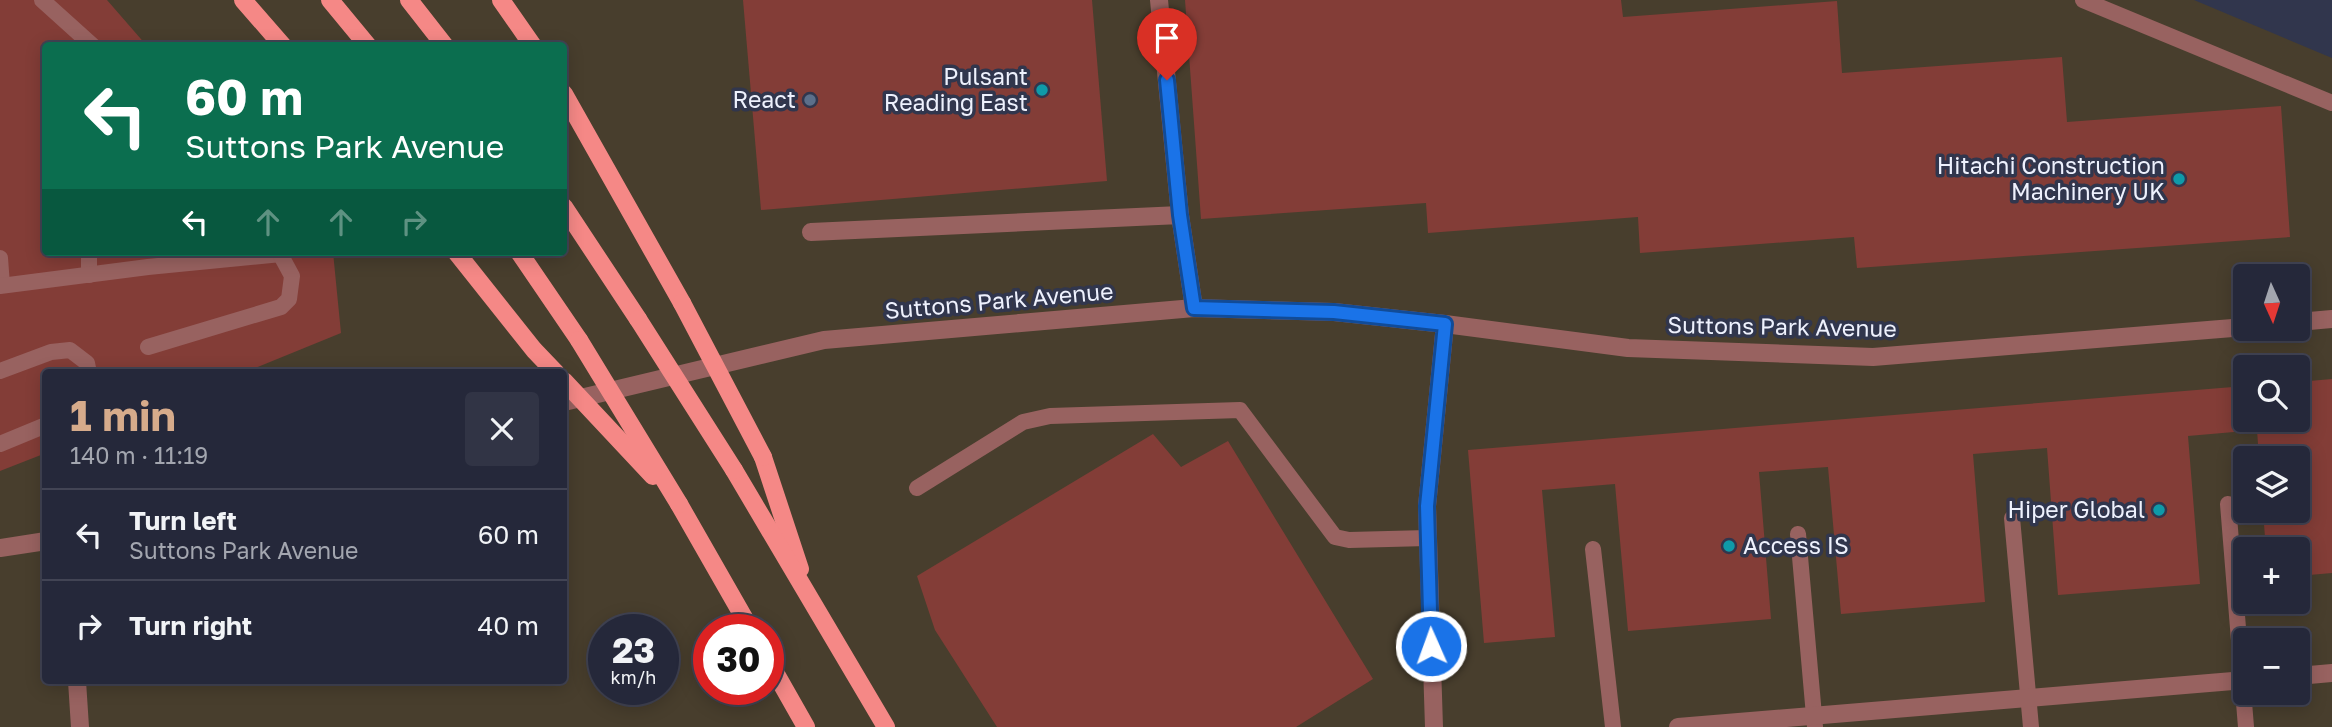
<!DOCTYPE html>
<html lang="en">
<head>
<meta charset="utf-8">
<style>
  :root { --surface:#25283a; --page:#313445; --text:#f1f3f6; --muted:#a3a6af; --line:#424454; --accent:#d6ab8b }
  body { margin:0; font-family:"Golos Text",sans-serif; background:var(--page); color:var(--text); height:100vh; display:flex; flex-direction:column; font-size:26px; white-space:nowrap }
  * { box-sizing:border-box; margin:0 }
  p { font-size:23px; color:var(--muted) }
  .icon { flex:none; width:38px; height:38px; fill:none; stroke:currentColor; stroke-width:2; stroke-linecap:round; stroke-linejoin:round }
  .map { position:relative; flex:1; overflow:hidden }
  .sheet { position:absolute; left:42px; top:369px; width:525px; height:315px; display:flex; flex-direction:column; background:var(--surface); border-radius:7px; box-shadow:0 4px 18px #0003,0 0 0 2px var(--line) }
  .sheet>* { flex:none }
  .banner { position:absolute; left:42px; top:42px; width:525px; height:214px; border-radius:7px; box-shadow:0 4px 18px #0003,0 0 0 2px var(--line); background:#0b6e4f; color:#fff; overflow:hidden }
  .needle { width:46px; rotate:177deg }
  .fabs { position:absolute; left:2233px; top:264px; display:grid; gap:14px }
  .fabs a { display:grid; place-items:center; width:77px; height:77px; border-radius:7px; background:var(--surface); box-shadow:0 4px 18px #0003,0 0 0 2px var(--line); font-size:35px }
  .speed { position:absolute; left:588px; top:614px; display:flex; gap:14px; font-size:35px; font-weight:700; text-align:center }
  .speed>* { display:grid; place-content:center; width:91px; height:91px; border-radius:50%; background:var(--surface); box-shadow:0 4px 18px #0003,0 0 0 2px var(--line); line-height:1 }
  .speed small { font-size:18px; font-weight:400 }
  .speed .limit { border:10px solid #d22; background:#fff; color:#111 }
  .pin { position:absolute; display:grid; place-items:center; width:60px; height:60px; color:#fff; margin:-72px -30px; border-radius:50% 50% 50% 0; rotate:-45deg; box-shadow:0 0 7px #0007 }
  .pin .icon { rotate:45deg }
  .me { position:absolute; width:77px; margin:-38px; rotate:358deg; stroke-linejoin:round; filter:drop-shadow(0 0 5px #0008) }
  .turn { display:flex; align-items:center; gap:24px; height:147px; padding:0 28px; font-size:32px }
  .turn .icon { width:91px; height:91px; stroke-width:2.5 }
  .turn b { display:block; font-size:49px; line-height:60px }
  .lanes { display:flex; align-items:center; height:66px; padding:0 28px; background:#0003; justify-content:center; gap:35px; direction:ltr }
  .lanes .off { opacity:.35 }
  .round { display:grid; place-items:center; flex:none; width:74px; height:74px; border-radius:7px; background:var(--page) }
  .summary { display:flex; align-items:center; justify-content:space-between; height:119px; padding:0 28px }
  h1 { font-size:42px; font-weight:700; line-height:52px; color:var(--accent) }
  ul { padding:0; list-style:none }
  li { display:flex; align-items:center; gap:21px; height:91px; padding:0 28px; border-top:2px solid var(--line) }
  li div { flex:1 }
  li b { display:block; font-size:26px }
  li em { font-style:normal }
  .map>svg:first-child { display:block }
  .industrial { fill:#483e2d; fill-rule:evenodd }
  .building { fill:#833d37 }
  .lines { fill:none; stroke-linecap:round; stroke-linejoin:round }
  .service { stroke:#986260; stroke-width:16 }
  .minor { stroke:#986260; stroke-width:18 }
  .primary { stroke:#f58886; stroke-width:18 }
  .primary-bridge { stroke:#f58886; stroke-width:18 }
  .route-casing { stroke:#114b97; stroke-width:18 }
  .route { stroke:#1a73e8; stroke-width:12 }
  .culture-dot { fill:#0f9aa8; stroke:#31364d; stroke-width:2.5 }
  .service-dot { fill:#5c6f8a; stroke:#31364d; stroke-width:2.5 }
  .labels { text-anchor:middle; stroke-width:7; stroke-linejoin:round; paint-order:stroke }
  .poi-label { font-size:23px; fill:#eef1fd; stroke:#31364d; text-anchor:end }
  .street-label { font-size:23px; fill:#eef1fd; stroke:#31364d }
</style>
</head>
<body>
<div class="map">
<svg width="2332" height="727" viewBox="0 0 2332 727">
  <rect width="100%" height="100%" fill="#31364d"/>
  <path class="industrial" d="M0 0H2194L2332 58V727H0ZM46 46H564V252H46ZM2245 276H2298V329H2245ZM2245 368H2298V420H2245ZM46 373H564V681H46ZM2245 458H2298V511H2245ZM2245 550H2298V602H2245ZM604 630H663V690H604ZM709 630H768V690H709ZM2245 640H2298V693H2245Z"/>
  <g class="building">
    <path d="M0 0H107L147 46H46V252H333L341 333 243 373H46V453L0 471Z"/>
    <path d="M743 0H1092L1107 181 761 210Z"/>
    <path d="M1185 0H1621L1623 17 1837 1 1842 73 2062 57 2067 122 2281 106 2290 237 1857 268 1854 237 1640 253 1638 217 1428 233 1426 203 1201 219Z"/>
    <path d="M2332 379V573L2298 576V550H2266L2263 511H2298V458H2259L2257 430 2188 436 2200 584 2058 595 2047 448 1973 454 1985 602 1841 614 1828 467 1759 472 1771 619 1628 631 1615 484 1542 490 1555 637 1484 643 1468 450 2245 386V420H2298V382Z"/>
    <path d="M1153 434 1181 467 1228 441 1373 679 1296 727H997L935 630 917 576Z"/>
  </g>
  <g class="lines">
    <g class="service">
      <path d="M42 0 93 46"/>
      <path d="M2083 0 2332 103"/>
      <path d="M89 252V275"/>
      <path d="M0 258 2 285"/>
      <path d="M0 286 148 267 281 254"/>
      <path d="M148 347 281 307 289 299 292 276 279 252"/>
      <path d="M0 371 51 352 70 350 87 363 89 373"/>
      <path d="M0 444 46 425"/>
      <path d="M917 488 1023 422 1050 416 1240 410 1335 537 1349 540 1428 538"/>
      <path d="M2228 504 2246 727"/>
      <path d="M2012 518 2031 727"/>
      <path d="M1798 534 1815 727"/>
      <path d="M1593 549 1613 727"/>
    </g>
    <g class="minor">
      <path d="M1159 0 1180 215"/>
      <path d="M811 232 1180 215 1194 308"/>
      <path d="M2298 322 2332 319"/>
      <path d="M564 402 824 340 1194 308 1334 312 1445 324 1628 348 1873 357 2245 327"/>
      <path d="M0 548 46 541"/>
      <path d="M2298 676 2332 673"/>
      <path d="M77 681 80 727"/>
      <path d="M1434 727 1427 506 1445 324"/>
      <path d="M1678 727 2245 680"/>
    </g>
    <g class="primary">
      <path d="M243 0 283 46"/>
      <path d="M330 0 368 46"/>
      <path d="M409 0 445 46"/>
      <path d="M501 0 533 46"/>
      <path d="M564 94 682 303"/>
      <path d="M564 207 638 319"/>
      <path d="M456 252 534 350 556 373"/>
      <path d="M519 252 579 340"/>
      <path d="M763 457 800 569"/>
      <path d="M734 470 886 727"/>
      <path d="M679 504 751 630"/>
      <path d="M768 660 806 727"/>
    </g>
    <g class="primary-bridge">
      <path d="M682 303 763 457"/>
      <path d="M638 319 734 470"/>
      <path d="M579 340 679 504"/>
      <path d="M564 381 653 476"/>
    </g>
  </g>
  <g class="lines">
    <defs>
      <path id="route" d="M1167 80 1180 215 1194 308 1334 312 1445 324 1427 506 1431 646"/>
    </defs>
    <use href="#route" class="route-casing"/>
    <use href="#route" class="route"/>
  </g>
  <g class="culture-dot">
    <circle cx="1042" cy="90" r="7"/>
    <circle cx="2179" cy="179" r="7"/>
    <circle cx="2159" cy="510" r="7"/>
    <circle cx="1729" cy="546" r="7"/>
  </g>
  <circle class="service-dot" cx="810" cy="100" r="7"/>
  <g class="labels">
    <g class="poi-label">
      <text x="1028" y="85">Pulsant<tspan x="1028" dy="26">Reading East</tspan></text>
      <text x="796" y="108">React</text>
      <text x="2165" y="174">Hitachi Construction<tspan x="2165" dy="26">Machinery UK</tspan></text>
      <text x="2145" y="518">Hiper Global</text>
      <text x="1743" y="554" text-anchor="start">Access IS</text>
    </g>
    <g class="street-label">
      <text transform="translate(999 301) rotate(-5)" y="8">Suttons Park Avenue</text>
      <text transform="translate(1782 327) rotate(1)" y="8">Suttons Park Avenue</text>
    </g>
  </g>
</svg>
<div class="fabs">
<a><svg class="needle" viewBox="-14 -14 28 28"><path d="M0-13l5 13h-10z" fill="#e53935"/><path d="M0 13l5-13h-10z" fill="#a3a6af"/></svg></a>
<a><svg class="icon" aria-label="search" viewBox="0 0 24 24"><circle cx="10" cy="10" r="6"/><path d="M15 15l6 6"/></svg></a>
<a><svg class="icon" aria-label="layers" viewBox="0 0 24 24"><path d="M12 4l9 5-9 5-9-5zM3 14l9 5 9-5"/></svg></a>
<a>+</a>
<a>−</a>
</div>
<div class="speed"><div>23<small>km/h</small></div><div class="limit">30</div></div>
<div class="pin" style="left:1167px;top:80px;background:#d93025"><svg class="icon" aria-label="arrive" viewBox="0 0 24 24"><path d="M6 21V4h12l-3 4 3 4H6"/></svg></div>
<svg class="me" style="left:1431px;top:646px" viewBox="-20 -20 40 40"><circle r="17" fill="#1a73e8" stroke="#fff" stroke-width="3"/><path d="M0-11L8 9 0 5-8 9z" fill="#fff"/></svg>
<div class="banner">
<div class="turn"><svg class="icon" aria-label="left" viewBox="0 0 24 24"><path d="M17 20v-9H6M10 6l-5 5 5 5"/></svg><div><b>60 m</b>Suttons Park Avenue</div></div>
<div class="lanes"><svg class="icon" aria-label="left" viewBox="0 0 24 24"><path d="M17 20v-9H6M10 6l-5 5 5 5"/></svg><svg class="icon off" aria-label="ahead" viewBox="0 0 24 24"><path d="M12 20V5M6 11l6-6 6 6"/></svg><svg class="icon off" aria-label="ahead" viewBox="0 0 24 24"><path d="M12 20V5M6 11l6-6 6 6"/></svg><svg class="icon off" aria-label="right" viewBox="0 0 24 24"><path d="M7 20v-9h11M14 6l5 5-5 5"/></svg></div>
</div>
<section class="sheet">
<div class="summary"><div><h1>1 min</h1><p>140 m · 11:19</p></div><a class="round"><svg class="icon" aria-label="close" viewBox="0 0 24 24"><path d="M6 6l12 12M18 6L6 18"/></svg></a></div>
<ul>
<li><svg class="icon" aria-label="left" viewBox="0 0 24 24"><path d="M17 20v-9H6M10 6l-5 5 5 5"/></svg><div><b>Turn left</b><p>Suttons Park Avenue</p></div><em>60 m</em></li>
<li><svg class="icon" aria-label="right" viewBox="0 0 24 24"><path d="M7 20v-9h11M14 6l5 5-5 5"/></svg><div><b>Turn right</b></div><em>40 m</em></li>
</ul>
</section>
</div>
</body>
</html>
